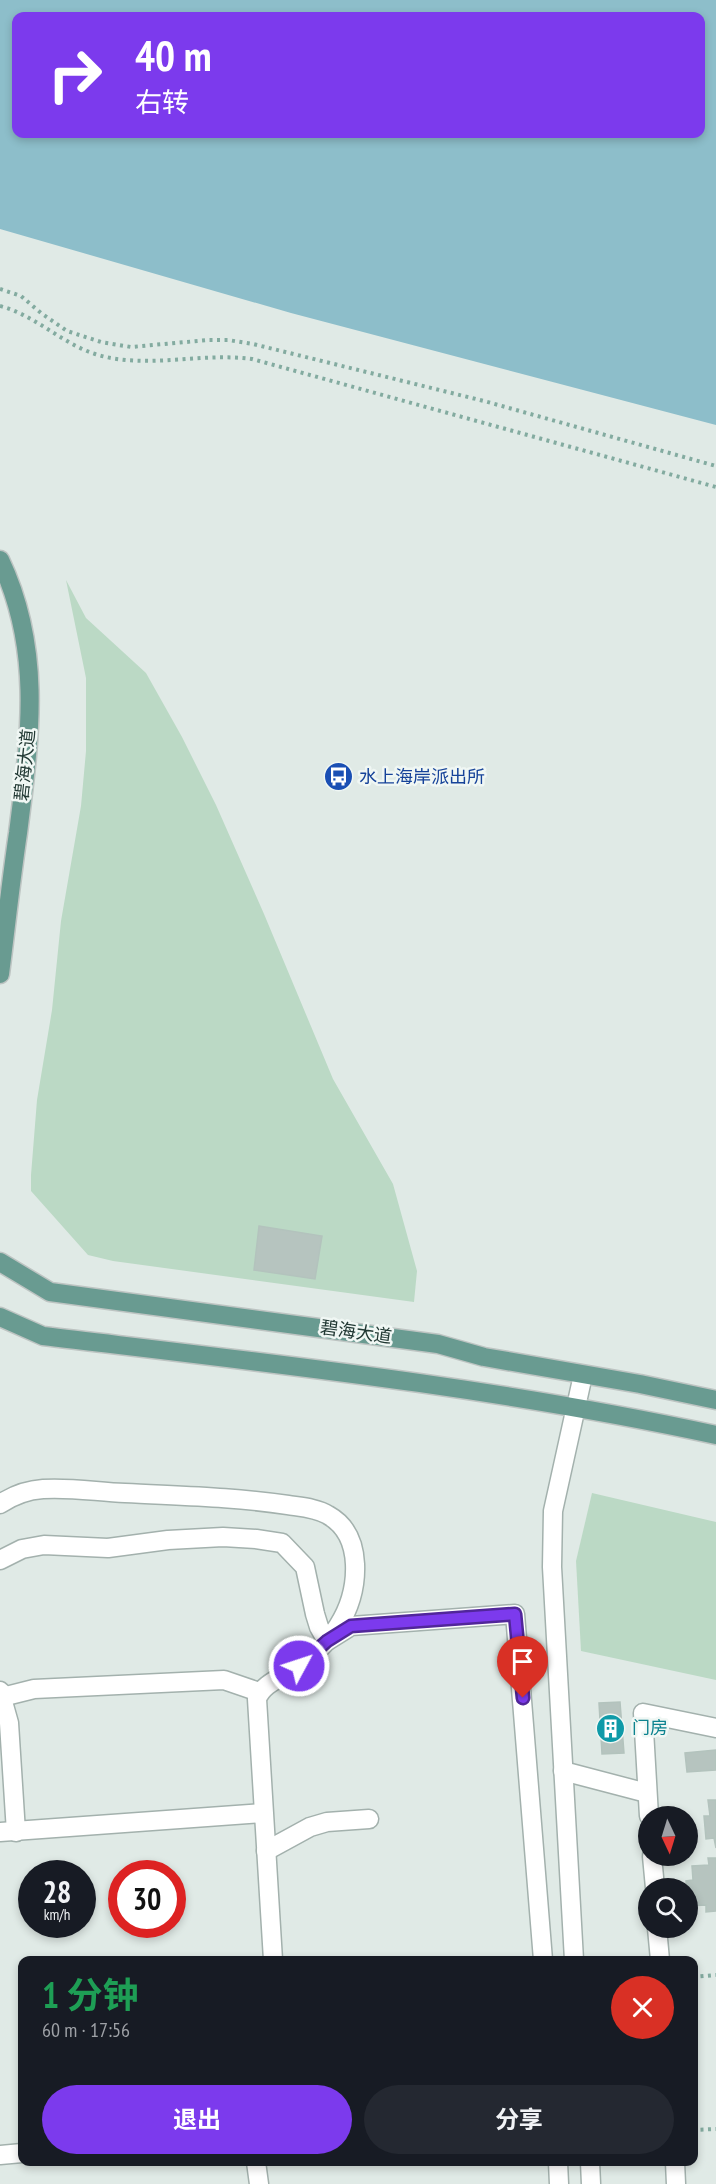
<!DOCTYPE html>
<html lang="zh">
<head>
<meta charset="utf-8">
<style>
  :root { --surface:#171b24; --page:#242831; --text:#f1f3f6; --muted:#9ea1a6; --accent:#7c3aed }
  body { margin:0; font-family:"PT Sans Narrow","Noto Sans SC",sans-serif; background:var(--page); color:var(--text); height:100vh; display:flex; flex-direction:column; font-size:22px; white-space:nowrap }
  * { box-sizing:border-box; margin:0 }
  p { font-size:20px; color:var(--muted) }
  .icon { flex:none; width:33px; height:33px; fill:none; stroke:currentColor; stroke-width:2; stroke-linecap:round; stroke-linejoin:round }
  .map { position:relative; flex:1; overflow:hidden }
  .sheet { position:absolute; left:18px; top:1956px; width:680px; height:210px; display:flex; flex-direction:column; background:var(--surface); border-radius:12px; box-shadow:0 3px 9px #0003 }
  .sheet>* { flex:none }
  .hud { position:absolute; left:12px; top:12px; width:693px; height:126px; border-radius:12px; box-shadow:0 3px 9px #0003; background:#7c3aed; color:#fff; overflow:hidden }
  .needle { width:39px; rotate:176deg }
  .tools { position:absolute; left:638px; top:1806px; display:grid; gap:12px }
  .tools a { display:grid; place-items:center; width:60px; height:60px; border-radius:50%; background:var(--surface); box-shadow:0 3px 9px #0003; font-size:30px }
  .speed { position:absolute; left:18px; top:1860px; display:flex; gap:12px; font-size:30px; font-weight:700; text-align:center }
  .speed>* { display:grid; place-content:center; width:78px; height:78px; border-radius:50%; background:var(--surface); box-shadow:0 3px 9px #0003; line-height:1 }
  .speed small { font-size:15px; font-weight:400 }
  .speed .limit { border:9px solid #d22; background:#fff; color:#111 }
  .pin { position:absolute; display:grid; place-items:center; width:51px; height:51px; color:#fff; margin:-62px -26px; border-radius:50% 50% 50% 0; rotate:-45deg; box-shadow:0 0 6px #0007 }
  .pin .icon { rotate:45deg }
  .me { position:absolute; width:66px; margin:-33px; rotate:50deg; stroke-linejoin:round; filter:drop-shadow(0 0 4px #0008) }
  .turn { display:flex; align-items:center; gap:21px; height:126px; padding:0 24px; font-size:27px }
  .turn .icon { width:78px; height:78px; stroke-width:2.5 }
  .turn b { display:block; font-size:42px; line-height:51px }
  .round { display:grid; place-items:center; flex:none; width:63px; height:63px; border-radius:32px; background:var(--page) }
  .summary { display:flex; align-items:center; justify-content:space-between; height:102px; padding:0 24px }
  h1 { font-size:36px; font-weight:700; line-height:45px; color:#1e9e55 }
  .cta { display:flex; gap:12px; margin-top:auto; padding:12px 24px }
  .cta a { flex:1; height:69px; border-radius:36px; background:var(--accent); color:#fff; font-size:24px; font-weight:700; line-height:69px; text-align:center }
  .cta a+a { background:var(--page); color:var(--text) }
  .map>svg:first-child { display:block }
  .green { fill:#bbd9c5 }
  .water { fill:#8dbeca; fill-rule:evenodd }
  .building { fill:#b6c4bf; stroke:#b3c3bd; stroke-width:1.5 }
  .lines { fill:none; stroke-linecap:round; stroke-linejoin:round }
  .minor-casing { stroke:#a3b1ad; stroke-width:21 }
  .major-casing { stroke:#bdc4c2; stroke-width:21 }
  .path { stroke:#83aba0; stroke-width:4; stroke-dasharray:3 4.5; stroke-linecap:butt }
  .minor { stroke:#fff; stroke-width:18 }
  .major { stroke:#699b91; stroke-width:18 }
  .route-casing { stroke:#51269a; stroke-width:15 }
  .route { stroke:#7c3aed; stroke-width:10 }
  .labels { text-anchor:middle; stroke-width:5; stroke-linejoin:round; paint-order:stroke }
  .street-label { font-size:18px; fill:#223934; stroke:#f0f7f4 }
  .transit-label { font-size:18px; fill:#164399; stroke:#f0f7f4; text-anchor:start }
  .culture-label { font-size:18px; fill:#0d838f; stroke:#f0f7f4; text-anchor:start }
</style>
</head>
<body>
<div class="map">
<svg width="716" height="2184" viewBox="0 0 716 2184">
  <rect width="100%" height="100%" fill="#e0eae6"/>
  <g class="green">
    <path d="M66 580 86 618 146 673 182 737 216 805 264 914 333 1079 393 1184 417 1271 414 1302 113 1261 88 1255 31 1191V1175L37 1100 52 1010 61 921 81 806 86 751V678Z"/>
    <path d="M592 1493 716 1522V1680L581 1651 576 1561Z"/>
  </g>
  <path class="water" d="M0 0H716V425L291 313 0 229ZM16 16H700V134H16Z"/>
  <g class="building">
    <path d="M259 1226 322 1236 315 1279 254 1270Z"/>
    <path d="M620 1702 624 1753 602 1754 599 1703Z"/>
    <path d="M716 1750V1770L687 1772 685 1753Z"/>
    <path d="M708 1800H716V1848L714 1838 706 1839 704 1816H710Z"/>
    <path d="M708 1858H716V1911L706 1912V1905L688 1906 686 1881 693 1880 692 1866 709 1865Z"/>
  </g>
  <g class="lines">
    <defs>
      <g id="minor">
        <path d="M0 1504C12 1496 28 1490 43 1489 70 1487 98 1492 125 1493 179 1496 234 1497 288 1505 301 1507 317 1508 328 1515 346 1525 354 1543 355 1564 357 1611 329 1647 291 1671 278 1679 262 1685 257 1699L273 1960"/>
        <path d="M0 1560 22 1549 44 1545 108 1548 168 1540 223 1537 256 1539 282 1543 305 1567 315 1614 319 1627 327 1641 351 1626 515 1614 543 1960"/>
        <path d="M0 1691 9 1723 16 1832"/>
        <path d="M2 1697 34 1689 224 1680 259 1692"/>
        <path d="M563 1771 647 1793"/>
        <path d="M649 1816 643 1713 716 1728"/>
        <path d="M0 1832 263 1813"/>
        <path d="M266 1851 310 1827 327 1822 369 1819"/>
        <path d="M652 1856 655 1888"/>
        <path d="M657 1928 660 1960"/>
        <path d="M574 1960 552 1567 553 1511 583 1375"/>
        <path d="M0 2155 22 2153"/>
        <path d="M256 2162 259 2184"/>
        <path d="M558 2162 559 2184"/>
        <path d="M590 2162 591 2184"/>
        <path d="M675 2162 676 2184"/>
      </g>
      <g id="major">
        <path d="M0 560C43 650 30 738 18 833 11 880 6 927 0 974"/>
        <path d="M0 1262 50 1292 438 1344 484 1357 640 1384 716 1400"/>
        <path d="M0 1317 43 1336C268 1363 494 1387 716 1435"/>
      </g>
    </defs>
    <use href="#minor" class="minor-casing"/>
    <use href="#major" class="major-casing"/>
    <g class="path">
      <path d="M0 289 21 296 41 313 67 331 101 342 131 347 208 340H228L253 344 484 401 716 466"/>
      <path d="M0 306C35 315 61 343 95 354 145 370 200 352 252 359L716 487"/>
      <path d="M693 1977 716 1975"/>
      <path d="M693 2130 716 2129"/>
    </g>
    <use href="#minor" class="minor"/>
    <use href="#major" class="major"/>
  </g>
  <g class="lines">
    <defs>
      <path id="route" d="M299 1666 327 1641 351 1626 515 1614 523 1698"/>
    </defs>
    <use href="#route" class="route-casing"/>
    <use href="#route" class="route"/>
  </g>
  <defs>
    <symbol id="bus-disc" viewBox="-11 -11 22 22"><circle r="9.5" fill="#1a4fb4" stroke="#f0f7f4"/><path d="M-5-6H5V4H4V6H2V4H-2V6H-4V4H-5ZM-3.5-4V0h7V-4ZM-3.5 1.2v1.5H-2V1.2ZM2 1.2v1.5H3.5V1.2Z" fill="#fff"/></symbol>
    <symbol id="building-disc" viewBox="-11 -11 22 22"><circle r="9.5" fill="#0f9aa8" stroke="#f0f7f4"/><path d="M-4-6H4V6H1V3H-1V6H-4ZM-2.5-4.3h1.7v1.8h-1.7ZM.8-4.3h1.7v1.8H.8ZM-2.5-1h1.7V.8h-1.7ZM.8-1h1.7V.8H.8Z" fill="#fff"/></symbol>
  </defs>
  <g fill-rule="evenodd">
    <use href="#bus-disc" x="322" y="760" width="33" height="33"/>
    <use href="#building-disc" x="594" y="1712" width="33" height="33"/>
  </g>
  <g class="labels">
    <g class="street-label">
      <text transform="translate(25 765) rotate(-84)" y="6">碧海大道</text>
      <text transform="translate(356 1332) rotate(8)" y="6">碧海大道</text>
    </g>
    <g class="transit-label">
      <text x="359" y="783">水上海岸派出所</text>
    </g>
    <g class="culture-label">
      <text x="632" y="1734">门房</text>
    </g>
  </g>
</svg>
<div class="tools">
<a><svg class="needle" viewBox="-14 -14 28 28"><path d="M0-13l5 13h-10z" fill="#e53935"/><path d="M0 13l5-13h-10z" fill="#9ea1a6"/></svg></a>
<a><svg class="icon" aria-label="search" viewBox="0 0 24 24"><circle cx="10" cy="10" r="6"/><path d="M15 15l6 6"/></svg></a>
</div>
<div class="speed"><div>28<small>km/h</small></div><div class="limit">30</div></div>
<div class="pin" style="left:523px;top:1698px;background:#d93025"><svg class="icon" aria-label="arrive" viewBox="0 0 24 24"><path d="M6 21V4h12l-3 4 3 4H6"/></svg></div>
<svg class="me" style="left:299px;top:1666px" viewBox="-20 -20 40 40"><circle r="17" fill="#7c3aed" stroke="#fff" stroke-width="3"/><path d="M0-11L8 9 0 5-8 9z" fill="#fff"/></svg>
<div class="hud">
<div class="turn"><svg class="icon" aria-label="right" viewBox="0 0 24 24"><path d="M7 20v-9h11M14 6l5 5-5 5"/></svg><div><b>40 m</b>右转</div></div>
</div>
<section class="sheet">
<div class="summary"><div><h1>1 分钟</h1><p>60 m · 17:56</p></div><a class="round" style="background:#d93025;color:#fff"><svg class="icon" aria-label="close" viewBox="0 0 24 24"><path d="M6 6l12 12M18 6L6 18"/></svg></a></div>
<div class="cta"><a>退出</a><a>分享</a></div>
</section>
</div>
</body>
</html>
